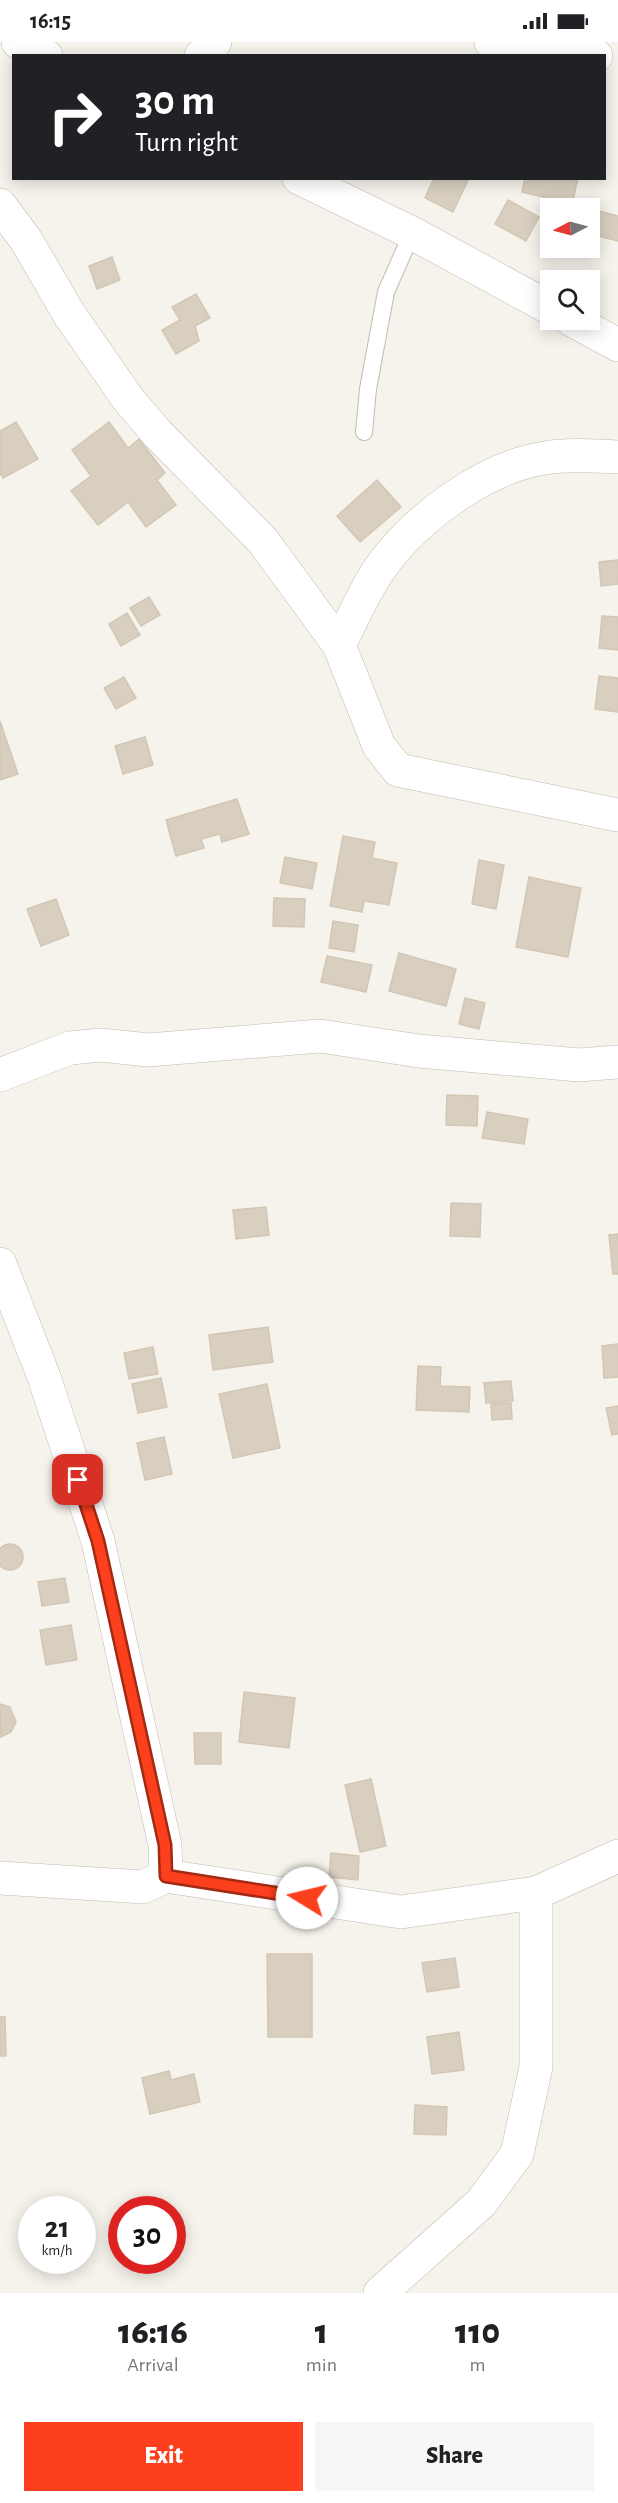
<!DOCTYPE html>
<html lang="en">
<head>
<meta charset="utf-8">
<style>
  :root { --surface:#fff; --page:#f6f6f6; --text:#202124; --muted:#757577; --accent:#fc3f1d }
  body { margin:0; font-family:"Alegreya Sans",sans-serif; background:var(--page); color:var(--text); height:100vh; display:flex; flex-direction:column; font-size:22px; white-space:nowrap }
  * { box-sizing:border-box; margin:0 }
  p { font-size:20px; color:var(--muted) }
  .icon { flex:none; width:33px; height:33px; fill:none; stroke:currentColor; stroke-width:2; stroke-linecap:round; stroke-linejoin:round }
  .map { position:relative; height:2251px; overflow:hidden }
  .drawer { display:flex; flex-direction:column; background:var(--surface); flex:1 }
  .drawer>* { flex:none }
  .hud { position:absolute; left:12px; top:12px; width:594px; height:126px; border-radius:0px; box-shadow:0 3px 15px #0003; background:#202124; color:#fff; overflow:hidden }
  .needle { width:39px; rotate:264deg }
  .fabs { position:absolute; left:540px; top:156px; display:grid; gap:12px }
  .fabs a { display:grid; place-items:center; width:60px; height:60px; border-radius:0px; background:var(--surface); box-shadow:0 3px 15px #0003; font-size:30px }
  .speed { position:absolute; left:18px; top:2154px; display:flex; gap:12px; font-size:30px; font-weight:700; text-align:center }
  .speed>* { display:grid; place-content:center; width:78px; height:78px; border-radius:50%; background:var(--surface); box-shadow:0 3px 15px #0003; line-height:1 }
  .speed small { font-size:15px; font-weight:400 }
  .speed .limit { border:9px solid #d22; background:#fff; color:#111 }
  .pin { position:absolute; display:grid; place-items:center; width:51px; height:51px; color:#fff; margin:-26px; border-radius:12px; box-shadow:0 3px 9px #0006 }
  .me { position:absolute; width:66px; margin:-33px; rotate:279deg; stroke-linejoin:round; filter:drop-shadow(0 0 4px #0008) }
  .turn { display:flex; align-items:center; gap:21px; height:126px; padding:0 24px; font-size:27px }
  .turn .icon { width:78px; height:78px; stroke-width:2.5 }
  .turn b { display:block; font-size:42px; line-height:51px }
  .eta { display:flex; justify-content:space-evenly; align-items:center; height:102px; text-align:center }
  .eta b { font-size:36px; font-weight:800; line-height:42px }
  .cta { display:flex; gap:12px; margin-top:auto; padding:12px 24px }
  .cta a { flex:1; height:69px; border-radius:0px; background:var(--accent); color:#fff; font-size:24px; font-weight:800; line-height:69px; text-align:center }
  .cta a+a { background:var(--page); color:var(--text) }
  .status { display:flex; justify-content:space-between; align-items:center; height:42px; padding:0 30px; background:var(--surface); direction:ltr }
  .status svg { height:16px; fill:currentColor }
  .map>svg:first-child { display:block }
  .building { fill:#d8cfc1; stroke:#d3c7b4; stroke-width:1.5 }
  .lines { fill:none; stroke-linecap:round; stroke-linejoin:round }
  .lane-casing { stroke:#c2bbae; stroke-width:18 }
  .street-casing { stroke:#c2bbae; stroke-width:34 }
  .lane { stroke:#fff; stroke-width:16 }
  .street { stroke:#fff; stroke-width:33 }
  .route-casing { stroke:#a42913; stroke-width:15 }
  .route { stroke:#fc3f1d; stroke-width:10 }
</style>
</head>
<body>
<div class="status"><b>16:15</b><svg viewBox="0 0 49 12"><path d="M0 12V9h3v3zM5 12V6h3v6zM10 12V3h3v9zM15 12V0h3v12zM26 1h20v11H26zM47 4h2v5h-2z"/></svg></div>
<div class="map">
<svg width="618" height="2251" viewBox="0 0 618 2251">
  <rect width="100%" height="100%" fill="#f6f3ec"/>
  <g class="building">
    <path d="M434 136 468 138 453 170 425 156Z"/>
    <path d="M525 136H578L572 162 522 150Z"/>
    <path d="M508 158 539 175 526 199 495 182Z"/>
    <path d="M599 169 618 174V199L594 193Z"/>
    <path d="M112 215 120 238 97 247 89 224Z"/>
    <path d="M196 252 210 276 195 284 199 299 176 312 162 288 180 278 172 265Z"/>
    <path d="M16 380 38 417 3 436 0 431V389Z"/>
    <path d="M109 380 128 406 139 397 165 431 157 438 176 463 146 485 128 460 98 483 71 449 91 434 72 408Z"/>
    <path d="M377 438 401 465 360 500 337 474Z"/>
    <path d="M618 518V542L601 544 599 520Z"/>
    <path d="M149 555 160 573 141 584 130 566Z"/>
    <path d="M127 571 140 593 121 604 109 582Z"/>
    <path d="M602 574 618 575V608L599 606Z"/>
    <path d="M599 634 618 636V670L595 667Z"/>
    <path d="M124 635 136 656 116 667 104 646Z"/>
    <path d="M0 679 18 732 0 738Z"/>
    <path d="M145 695 153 723 123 732 115 704Z"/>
    <path d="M237 757 249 792 222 800 220 792 201 797 204 806 176 814 166 778Z"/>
    <path d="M343 794 375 800 372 816 397 821 389 863 364 859 362 870 330 864Z"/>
    <path d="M285 815 317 821 312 847 280 841Z"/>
    <path d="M479 818 504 823 496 867 472 862Z"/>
    <path d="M529 835 581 846 568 915 516 905Z"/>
    <path d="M274 856 305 857 304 885 273 884Z"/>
    <path d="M56 857 69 893 41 904 27 867Z"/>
    <path d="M333 879 358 883 354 910 329 906Z"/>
    <path d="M399 911 456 927 446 964 389 949Z"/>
    <path d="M327 914 372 923 366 950 321 940Z"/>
    <path d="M465 956 485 961 479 987 459 982Z"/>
    <path d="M447 1053 478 1054 477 1084 446 1083Z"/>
    <path d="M487 1070 528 1077 524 1102 482 1096Z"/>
    <path d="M451 1161 481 1162 480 1195 450 1194Z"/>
    <path d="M266 1165 269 1193 236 1197 233 1168Z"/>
    <path d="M618 1192V1232H613L609 1193Z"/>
    <path d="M268 1285 273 1320 213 1328 209 1293Z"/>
    <path d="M618 1302V1335L604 1336 602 1304Z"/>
    <path d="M153 1305 158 1332 129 1337 124 1311Z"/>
    <path d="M418 1324 441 1325 440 1344 470 1345 469 1370 416 1368Z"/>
    <path d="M161 1336 167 1365 138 1371 132 1342Z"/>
    <path d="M511 1339 513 1359 486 1361 484 1341Z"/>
    <path d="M267 1342 280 1406 233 1416 219 1352Z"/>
    <path d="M511 1361 512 1377 492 1378 491 1362Z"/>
    <path d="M618 1364V1392L612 1393 606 1366Z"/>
    <path d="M164 1395 172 1432 145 1438 137 1401Z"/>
    <circle cx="10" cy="1515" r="13"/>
    <path d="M65 1536 69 1560 42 1564 38 1540Z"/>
    <path d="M71 1583 77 1618 46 1623 40 1588Z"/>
    <path d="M244 1650 295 1656 289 1706 239 1700Z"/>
    <path d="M0 1662 10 1665 16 1680 11 1690 1 1695Z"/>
    <path d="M194 1691H221V1722H195Z"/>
    <path d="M371 1737 386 1804 360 1810 345 1743Z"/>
    <path d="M331 1811 359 1814 358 1838 329 1835Z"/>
    <path d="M267 1912H312V1995H268Z"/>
    <path d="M455 1916 459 1945 427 1950 422 1921Z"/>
    <path d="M0 1975H5L6 2014H0Z"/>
    <path d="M459 1990 464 2028 432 2032 427 1995Z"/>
    <path d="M169 2029 171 2038 194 2032 200 2060 150 2072 142 2036Z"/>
    <path d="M415 2063 447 2065 446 2093 414 2092Z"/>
  </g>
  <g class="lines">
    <defs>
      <path id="lane" d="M364 390 368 347 386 250 412 191"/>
      <g id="street">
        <path d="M18 0 46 14"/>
        <path d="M491 0 596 14"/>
        <path d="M201 14 215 0"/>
        <path d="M299 136 412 191 550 266"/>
        <path d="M0 163 26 198 69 272 128 357 158 392 263 499 339 603 379 704 398 728 618 773"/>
        <path d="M572 278 618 303"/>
        <path d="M339 603C353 577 365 546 383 522 418 475 485 425 545 416 568 412 594 414 618 415"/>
        <path d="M0 1033 70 1006 101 1003 148 1008 320 994 419 1009 579 1023 618 1020"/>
        <path d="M0 1222 44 1335 98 1499 165 1803 166 1834 143 1845 0 1836"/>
        <path d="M166 1834 401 1870 536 1851 618 1814"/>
        <path d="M380 2251 481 2161 517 2112 536 2025V1851"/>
      </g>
    </defs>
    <use href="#lane" class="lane-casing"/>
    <use href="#street" class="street-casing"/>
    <use href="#lane" class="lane"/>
    <use href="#street" class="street"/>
  </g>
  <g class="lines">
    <defs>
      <path id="route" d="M78 1438 98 1499 165 1803 166 1834 307 1856"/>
    </defs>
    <use href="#route" class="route-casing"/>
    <use href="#route" class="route"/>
  </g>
</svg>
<div class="fabs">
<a><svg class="needle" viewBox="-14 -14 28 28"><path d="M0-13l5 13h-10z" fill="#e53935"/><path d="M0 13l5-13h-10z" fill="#757577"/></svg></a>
<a><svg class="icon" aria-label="search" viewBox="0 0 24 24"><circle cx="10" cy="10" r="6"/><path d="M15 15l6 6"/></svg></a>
</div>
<div class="speed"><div>21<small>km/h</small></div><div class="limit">30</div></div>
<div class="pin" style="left:78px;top:1438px;background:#d93025"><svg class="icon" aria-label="arrive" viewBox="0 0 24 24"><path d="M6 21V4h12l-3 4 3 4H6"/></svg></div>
<svg class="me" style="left:307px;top:1856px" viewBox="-20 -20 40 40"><circle r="19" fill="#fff"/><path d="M0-13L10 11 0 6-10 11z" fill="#fc3f1d"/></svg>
<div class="hud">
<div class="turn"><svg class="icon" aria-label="right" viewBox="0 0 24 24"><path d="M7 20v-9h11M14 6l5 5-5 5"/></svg><div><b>30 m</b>Turn right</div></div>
</div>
</div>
<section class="drawer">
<div class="eta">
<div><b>16:16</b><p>Arrival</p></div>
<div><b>1</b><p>min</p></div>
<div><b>110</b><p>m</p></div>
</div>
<div class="cta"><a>Exit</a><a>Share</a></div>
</section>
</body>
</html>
